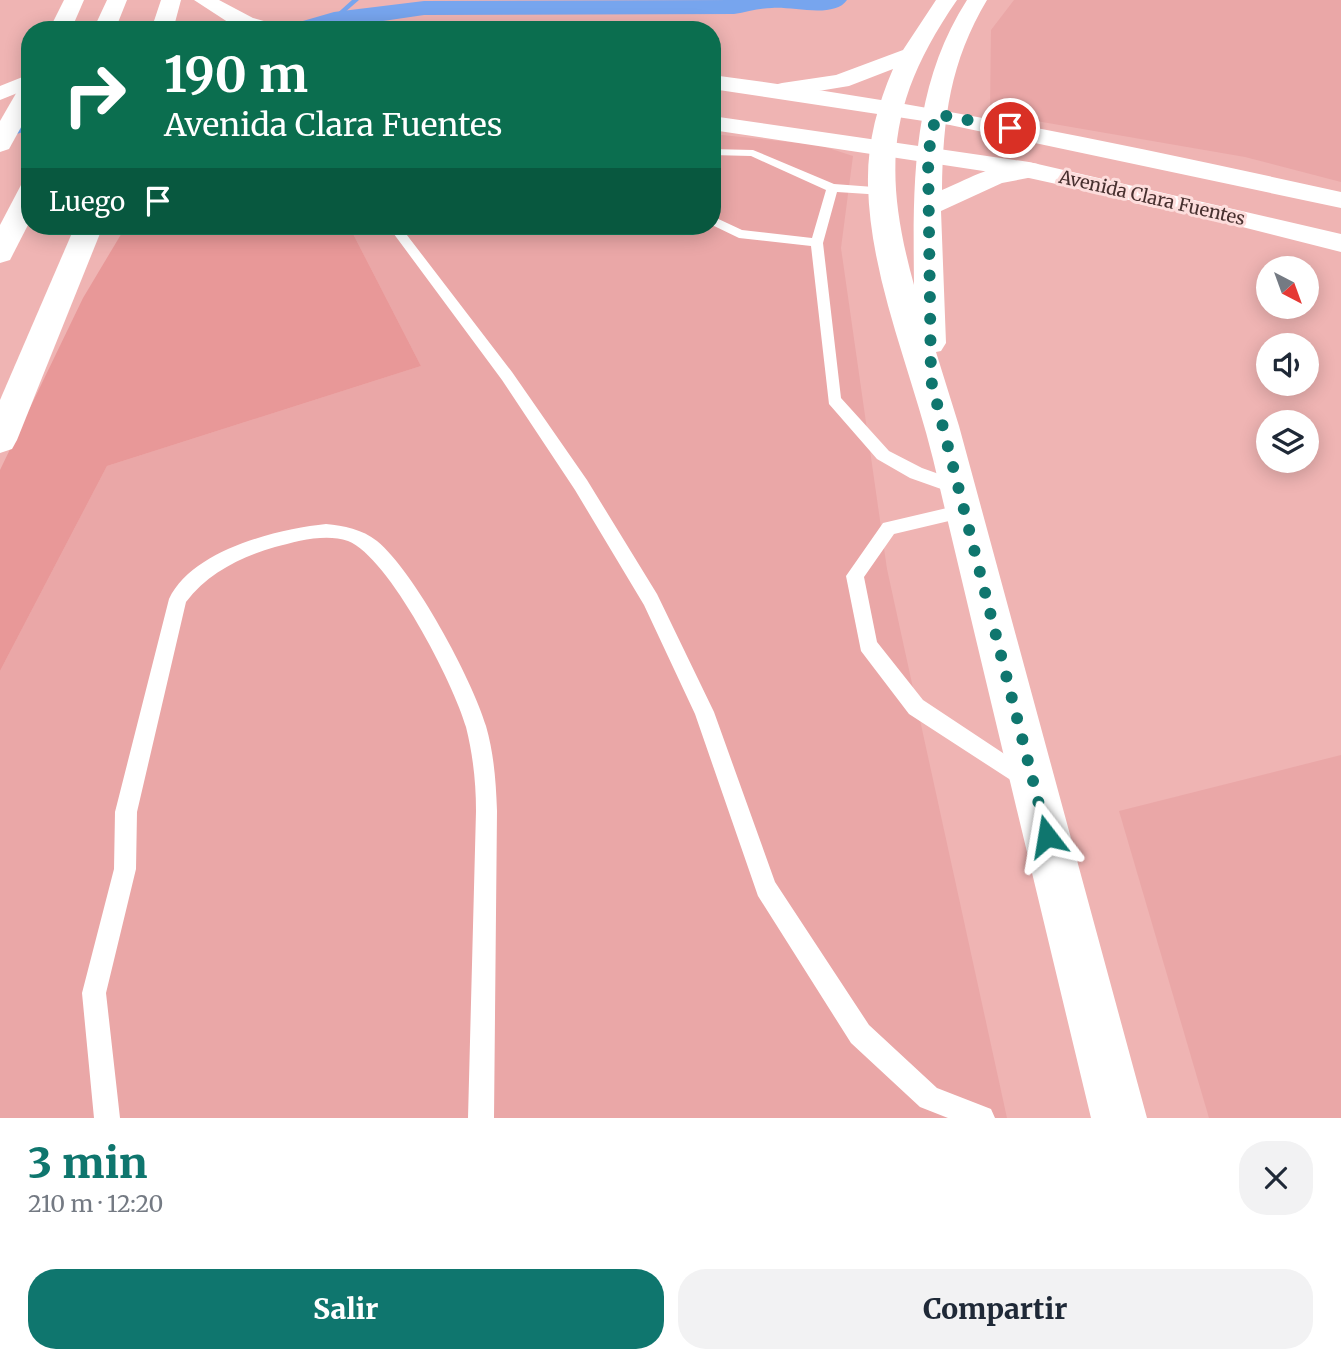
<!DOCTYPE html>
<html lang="es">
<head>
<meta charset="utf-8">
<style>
  :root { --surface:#fff; --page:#f2f2f3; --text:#1f2937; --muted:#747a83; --accent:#0f766e }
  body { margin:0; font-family:Merriweather,serif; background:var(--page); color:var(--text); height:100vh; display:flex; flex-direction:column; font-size:26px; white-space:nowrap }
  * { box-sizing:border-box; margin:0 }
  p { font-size:23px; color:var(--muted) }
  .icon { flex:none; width:38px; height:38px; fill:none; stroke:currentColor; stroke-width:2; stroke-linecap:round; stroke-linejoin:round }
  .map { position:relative; height:1118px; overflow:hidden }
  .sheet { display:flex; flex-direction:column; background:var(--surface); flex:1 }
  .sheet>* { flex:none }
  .guide { position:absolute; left:21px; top:21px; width:700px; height:214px; border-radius:28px; box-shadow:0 4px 18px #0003; background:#0b6e4f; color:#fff; overflow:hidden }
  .needle { width:46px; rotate:139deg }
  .fabs { position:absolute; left:1256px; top:256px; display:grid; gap:14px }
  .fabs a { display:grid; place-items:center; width:63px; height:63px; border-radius:50%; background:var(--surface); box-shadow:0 4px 18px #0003; font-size:35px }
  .pin { position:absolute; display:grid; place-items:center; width:60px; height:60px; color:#fff; margin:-30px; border:4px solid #fff; border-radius:50%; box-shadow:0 2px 7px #0007 }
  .me { position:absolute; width:77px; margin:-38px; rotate:346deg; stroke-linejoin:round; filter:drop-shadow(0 0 5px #0008) }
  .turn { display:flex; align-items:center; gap:24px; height:147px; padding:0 28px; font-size:32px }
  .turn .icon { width:91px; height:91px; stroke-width:2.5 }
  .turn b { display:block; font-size:49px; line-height:60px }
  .then { display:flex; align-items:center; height:66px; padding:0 28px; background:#0003; gap:14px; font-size:26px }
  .round { display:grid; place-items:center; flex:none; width:74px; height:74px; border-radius:28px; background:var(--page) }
  .overview { display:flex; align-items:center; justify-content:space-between; height:119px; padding:0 28px }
  h1 { font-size:42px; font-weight:800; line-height:52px; color:var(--accent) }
  .primary-button { display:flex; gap:14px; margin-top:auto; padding:14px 28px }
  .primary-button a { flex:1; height:80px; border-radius:28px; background:var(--accent); color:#fff; font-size:28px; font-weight:800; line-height:80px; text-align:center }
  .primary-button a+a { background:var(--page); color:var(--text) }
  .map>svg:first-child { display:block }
  .built { fill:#eaa7a7 }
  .green { fill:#e89898 }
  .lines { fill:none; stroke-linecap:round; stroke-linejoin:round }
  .stream { fill:#77a5ee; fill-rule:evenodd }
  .canal { fill:#77a5ee; fill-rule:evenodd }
  .service { fill:#fff; fill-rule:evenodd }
  .minor { fill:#fff; fill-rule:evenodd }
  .tertiary { fill:#fff; fill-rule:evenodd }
  .secondary { fill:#fff; fill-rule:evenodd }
  .trunk { fill:#fff; fill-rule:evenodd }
  .route { stroke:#0f766e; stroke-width:12; stroke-dasharray:0 21.6 }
  .labels { text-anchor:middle; stroke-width:6; stroke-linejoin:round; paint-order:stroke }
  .far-street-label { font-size:18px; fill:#47302f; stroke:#fddddc }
</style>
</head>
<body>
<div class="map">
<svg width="1341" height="1118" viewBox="0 0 1341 1118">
  <rect width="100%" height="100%" fill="#efb4b3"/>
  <g class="built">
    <path d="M1014 0H1341V182L1245 157 990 113 991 30Z"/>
    <path d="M712 134 819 145 853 156 841 248 887 569 1007 1118H0V671L107 466 421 366 349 226H712Z"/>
    <path d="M1341 755V1118H1209L1119 811Z"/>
  </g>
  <path class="green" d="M126 226H349L421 366 107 466 0 671V470L83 298Z"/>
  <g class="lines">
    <path class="stream" d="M352 0H359L336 20H332V18Z"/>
    <g class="canal">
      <path d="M734 0H847C834 19 792 6 772 8 760 8 747 12 734 14L424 15 322 30H286L289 25 334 12 424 1Z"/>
      <path d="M30 113V130L0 139V122Z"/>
    </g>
    <g class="service">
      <path d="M712 149 753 150 834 184 887 188V194L883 195 837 192 823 243 841 398 889 451 922 468 964 483 966 488 964 493 958 495 910 478 877 459 829 404 811 246 739 238 712 225V216L742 230 812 238 826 190 751 156 712 155Z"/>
      <path d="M388 226H400L512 372 587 480 657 594 714 712 775 882 869 1025 937 1088 991 1109 995 1118H948L920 1107 851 1043 758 896 695 714 644 605 575 490 502 380Z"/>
      <path d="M964 504 970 506 972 511 970 516 894 534 864 577 877 642 923 700 1033 773 1036 780 1033 787 1026 790 909 714 861 651 846 576 883 523Z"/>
      <path d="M326 524C344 526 362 529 377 541 414 571 472 679 486 726 494 754 496 782 497 811L494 1118H468L476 811C476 783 473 755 466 727 454 684 389 557 348 541 326 533 297 541 275 547 241 557 208 573 186 602L137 812 136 869 106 993 120 1118H94L82 993 114 869 115 812 169 599C192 550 277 529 326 524Z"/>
    </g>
    <path class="minor" d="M30 74V88L0 100V86Z"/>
    <g class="tertiary">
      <path d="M194 0H219L253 18 278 25 281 30 237 28Z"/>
      <path d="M712 75C924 102 1133 146 1341 192V208L950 125 712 89Z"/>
      <path d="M712 116 1029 162 1341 234V252L1179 211 1029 178 712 130Z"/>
    </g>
    <g class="secondary">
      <path d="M161 0H181L173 30H151Z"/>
      <path d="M936 0H957C888 100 882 169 914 285 913 185 911 87 967 0H987C950 62 943 118 942 190 970 178 1006 157 1038 164L1042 170 1038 176 1002 183 941 211 946 343 941 351 936 352 959 426 1147 1118H1091C1038 898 985 678 933 459 911 369 870 278 868 185 867 144 877 106 893 69L849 86 782 97 774 95 770 90 774 85 782 83 836 75 903 50Z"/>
      <path d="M75 226H103L17 440 12 449 0 453V400Z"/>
    </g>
    <g class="trunk">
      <path d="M64 0H84L71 30H49Z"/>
      <path d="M107 0H127L115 30H93Z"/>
      <path d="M30 81V111L9 149 0 152V121L22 83Z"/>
      <path d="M30 183V221L10 260 0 263V225L21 185Z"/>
    </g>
  </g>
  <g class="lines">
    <path class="route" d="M1010 128 936 114 928 155 931 380 1047 836"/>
  </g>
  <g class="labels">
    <g class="far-street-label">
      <text transform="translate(1152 198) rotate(13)" y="6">Avenida Clara Fuentes</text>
    </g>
  </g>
</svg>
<div class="fabs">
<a><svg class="needle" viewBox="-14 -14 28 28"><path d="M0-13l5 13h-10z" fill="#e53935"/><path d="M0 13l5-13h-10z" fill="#747a83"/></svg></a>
<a><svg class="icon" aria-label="sound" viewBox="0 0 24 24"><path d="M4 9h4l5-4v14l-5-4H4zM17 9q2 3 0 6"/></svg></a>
<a><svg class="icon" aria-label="layers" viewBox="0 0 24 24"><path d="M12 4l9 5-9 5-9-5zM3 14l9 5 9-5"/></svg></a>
</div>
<div class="pin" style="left:1010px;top:128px;background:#d93025"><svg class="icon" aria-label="arrive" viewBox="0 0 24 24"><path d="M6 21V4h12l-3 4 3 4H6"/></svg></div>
<svg class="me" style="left:1047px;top:836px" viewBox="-20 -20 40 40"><path d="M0-17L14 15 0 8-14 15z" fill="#0f766e" stroke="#fff" stroke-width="4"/></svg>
<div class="guide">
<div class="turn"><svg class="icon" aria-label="right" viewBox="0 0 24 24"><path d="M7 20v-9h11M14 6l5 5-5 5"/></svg><div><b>190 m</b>Avenida Clara Fuentes</div></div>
<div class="then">Luego<svg class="icon" aria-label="arrive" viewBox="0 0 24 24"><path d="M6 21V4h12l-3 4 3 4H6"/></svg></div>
</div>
</div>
<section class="sheet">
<div class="overview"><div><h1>3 min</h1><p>210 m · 12:20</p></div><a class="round"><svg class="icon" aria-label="close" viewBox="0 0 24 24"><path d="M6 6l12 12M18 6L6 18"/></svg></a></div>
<div class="primary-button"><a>Salir</a><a>Compartir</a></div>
</section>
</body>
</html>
